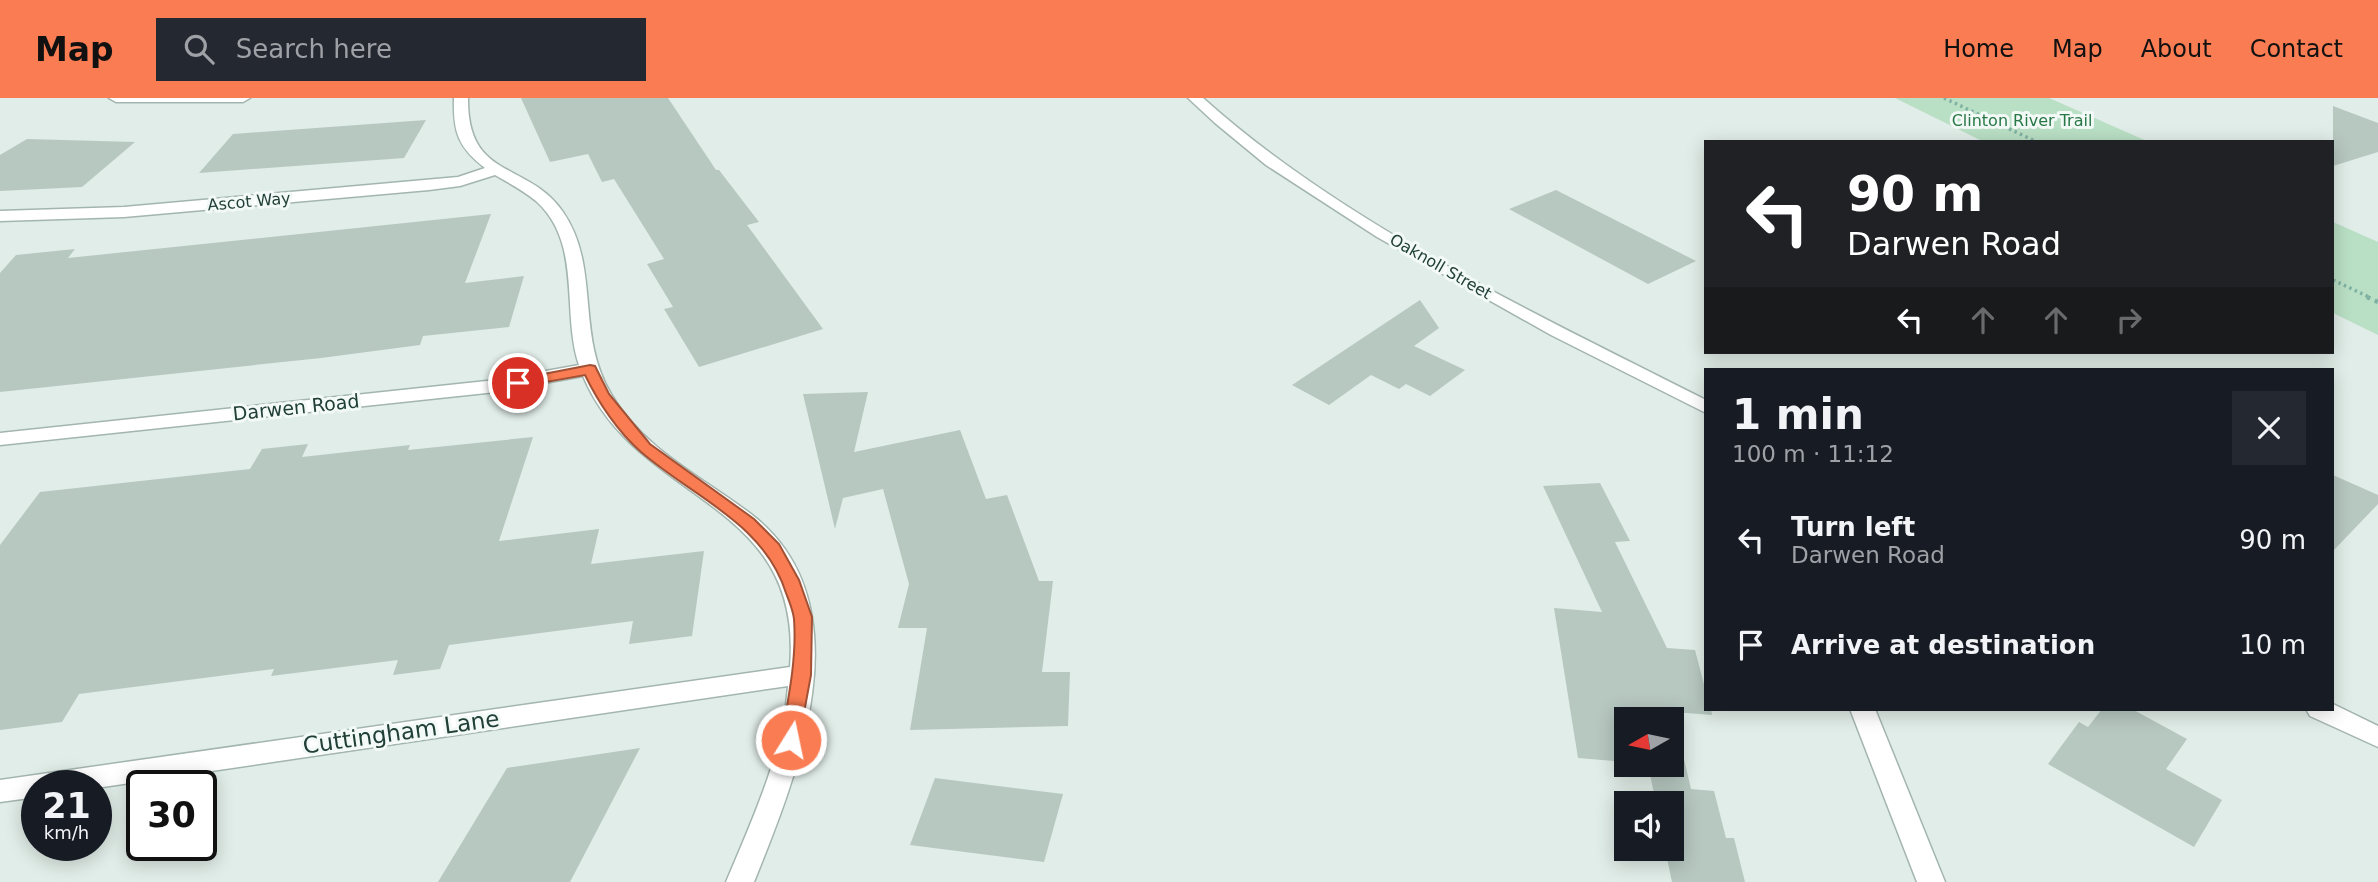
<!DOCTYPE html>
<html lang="en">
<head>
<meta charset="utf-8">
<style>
  :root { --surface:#171b24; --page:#242831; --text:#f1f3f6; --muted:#9ea1a6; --accent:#fa7c52 }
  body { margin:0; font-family:"DejaVu Sans",sans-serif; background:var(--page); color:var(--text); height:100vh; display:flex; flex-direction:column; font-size:26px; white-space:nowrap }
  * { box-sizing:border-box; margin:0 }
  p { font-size:23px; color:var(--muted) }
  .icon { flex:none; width:38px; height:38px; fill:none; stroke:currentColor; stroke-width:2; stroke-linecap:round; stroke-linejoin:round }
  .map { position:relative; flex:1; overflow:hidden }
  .details { position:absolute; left:1704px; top:270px; width:630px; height:343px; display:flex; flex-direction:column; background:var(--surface); border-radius:0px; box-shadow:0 4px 18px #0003 }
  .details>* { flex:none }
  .top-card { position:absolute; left:1704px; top:42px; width:630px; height:214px; border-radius:0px; box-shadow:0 4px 18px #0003; background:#202124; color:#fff; overflow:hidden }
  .needle { width:46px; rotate:261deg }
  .tools { position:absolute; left:1614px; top:609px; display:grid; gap:14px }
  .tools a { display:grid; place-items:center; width:70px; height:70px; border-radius:0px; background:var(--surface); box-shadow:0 4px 18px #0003; font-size:35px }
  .speed { position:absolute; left:21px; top:672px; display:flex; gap:14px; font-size:35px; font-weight:700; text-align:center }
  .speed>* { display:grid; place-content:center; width:91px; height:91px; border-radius:50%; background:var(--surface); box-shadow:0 4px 18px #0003; line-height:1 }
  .speed small { font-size:18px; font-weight:400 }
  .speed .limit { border:4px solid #111; border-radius:10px; background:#fff; color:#111 }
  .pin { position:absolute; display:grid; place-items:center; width:60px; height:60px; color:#fff; margin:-30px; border:4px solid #fff; border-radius:50%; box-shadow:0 2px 7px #0007 }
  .me { position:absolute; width:77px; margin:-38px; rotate:10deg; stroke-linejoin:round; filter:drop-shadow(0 0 5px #0008) }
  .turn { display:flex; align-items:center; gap:24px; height:147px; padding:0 28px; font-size:32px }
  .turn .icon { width:91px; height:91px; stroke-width:2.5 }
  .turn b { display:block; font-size:49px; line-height:60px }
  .lanes { display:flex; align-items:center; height:66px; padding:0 28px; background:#0003; justify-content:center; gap:35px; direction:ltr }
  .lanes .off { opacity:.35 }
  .round { display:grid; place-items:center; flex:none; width:74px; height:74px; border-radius:0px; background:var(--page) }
  .head { display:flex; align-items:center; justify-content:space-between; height:119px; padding:0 28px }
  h1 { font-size:42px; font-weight:700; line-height:52px }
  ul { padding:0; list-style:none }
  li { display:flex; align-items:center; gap:21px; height:105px; padding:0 28px }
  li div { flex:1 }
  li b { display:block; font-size:26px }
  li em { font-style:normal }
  header { display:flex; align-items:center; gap:42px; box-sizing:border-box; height:98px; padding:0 35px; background:var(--accent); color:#111 }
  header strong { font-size:33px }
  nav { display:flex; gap:38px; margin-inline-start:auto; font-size:24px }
  .search { width:490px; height:63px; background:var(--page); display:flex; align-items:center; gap:18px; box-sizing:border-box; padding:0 24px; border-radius:0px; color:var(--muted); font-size:26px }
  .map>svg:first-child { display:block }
  .green { fill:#b9dfc4 }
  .building { fill:#b7c8c1 }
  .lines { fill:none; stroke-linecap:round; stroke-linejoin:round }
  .minor-casing { stroke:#a3b5af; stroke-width:3 }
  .path-far1 { stroke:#80b2a3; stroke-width:3.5; stroke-dasharray:2.5 3.5; stroke-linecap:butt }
  .path { stroke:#80b2a3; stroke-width:4.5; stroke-dasharray:3.5 5; stroke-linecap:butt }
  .minor { fill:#fff; fill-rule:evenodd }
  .route { fill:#fa7c52; stroke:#a25135; stroke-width:2 }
  .labels { text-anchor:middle; stroke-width:6; stroke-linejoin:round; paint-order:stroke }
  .far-park-label { font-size:16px; fill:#287847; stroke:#f2f9f6 }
  .far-street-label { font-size:16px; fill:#203f37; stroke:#f2f9f6 }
  .street-label { font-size:19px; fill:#203f37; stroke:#f2f9f6 }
  .near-street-label { font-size:23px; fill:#203f37; stroke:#f2f9f6 }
</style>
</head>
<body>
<header>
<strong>Map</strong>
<div class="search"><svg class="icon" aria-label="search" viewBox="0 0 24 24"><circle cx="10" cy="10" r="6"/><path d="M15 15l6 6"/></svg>Search here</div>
<nav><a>Home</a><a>Map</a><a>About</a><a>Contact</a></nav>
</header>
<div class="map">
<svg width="2378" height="784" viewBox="0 0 2378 784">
  <rect width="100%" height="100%" fill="#e1ede8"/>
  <g class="green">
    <path d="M1895 0H2049L2149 44H1984Z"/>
    <path d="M2333 124 2378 144V237L2333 215Z"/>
  </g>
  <g class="building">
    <path d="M521 0H668L716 72H719L759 124 747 127 823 231 699 269 664 211 673 209 647 166 664 161 614 81 602 84 588 56 550 64Z"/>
    <path d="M2333 8 2378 25V54L2333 68Z"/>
    <path d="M426 22 404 60 199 75 233 36Z"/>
    <path d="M27 41 135 44 82 89 0 93V57Z"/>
    <path d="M1556 92 1696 163 1648 186 1509 111Z"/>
    <path d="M491 116 465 185 524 178 509 229 423 238 420 247 321 260 0 294V175L16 157 75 151 68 160Z"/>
    <path d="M1420 202 1439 230 1414 248 1465 272 1430 298 1406 286 1399 291 1371 277 1329 307 1292 287Z"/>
    <path d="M868 294 854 354 960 332 986 401 1007 397 1039 483H1053L1042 574H1070L1068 628 910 632 927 530H898L909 486 883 391 843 400 835 431 803 296Z"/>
    <path d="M533 339 499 443 599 431 591 466 704 453 692 538 629 546 633 523 449 547 440 571 393 577 398 562 271 578 274 571 79 596 62 624 0 632V447L40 394 250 371 262 351 308 346 302 359 410 347 408 352Z"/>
    <path d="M2333 377 2378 397V406L2333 453Z"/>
    <path d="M1600 385 1630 443 1615 444 1667 550 1695 552 1706 594V611H1711L1712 617 1673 614 1691 691 1714 693 1726 740H1734L1745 784H1672L1665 751H1671V705H1656L1648 667H1671V621H1626V664L1578 660 1554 510 1602 514 1543 388Z"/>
    <path d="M2102 611H2132L2187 641 2166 671 2222 702 2194 749 2048 666 2079 624 2088 629Z"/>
    <path d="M640 650 570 784H438L507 670Z"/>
    <path d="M935 680 1063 696 1044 764 910 747Z"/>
  </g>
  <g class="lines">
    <defs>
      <g id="minor">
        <path d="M109 0H250L243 4H116Z"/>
        <path d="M454 0H468C467 83 527 62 563 114 601 169 575 236 611 296 642 350 702 379 751 416 867 505 798 675 754 784H726C752 722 783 656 788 588L96 690 37 688V699L0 704V682L790 569C804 399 637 407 583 278L496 294 0 347V335L496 282 579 267C561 214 583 145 536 103 524 93 509 85 495 77L460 88 429 92 124 119 0 123V113L124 109 458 79 485 70C458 49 453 34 454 0Z"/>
        <path d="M1188 0H1203C1343 126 1538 217 1706 302V315L1551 237 1377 139 1266 67 1215 25Z"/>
        <path d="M2333 606 2378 628V649L2310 618 2306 611H2333Z"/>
        <path d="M1850 611H1875L1945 784H1917Z"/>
      </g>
    </defs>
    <use href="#minor" class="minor-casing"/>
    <g class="path-far1">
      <path d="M1944 0 2037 44"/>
      <path d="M2333 182 2371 200"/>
    </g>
    <path class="path" d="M2367 199 2378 204"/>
    <use href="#minor" class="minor"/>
  </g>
  <path class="route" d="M590 267 595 268 609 296 650 346 754 421 779 446 799 482 812 519 811 577 798 647 791 650 784 647 781 642C788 602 797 561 794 521 793 512 789 503 786 495 764 425 693 399 641 354 618 334 598 304 585 277L518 289 511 285 518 281Z"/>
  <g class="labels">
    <g class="far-park-label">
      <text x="2022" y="28">Clinton River Trail</text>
    </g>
    <g class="far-street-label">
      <text transform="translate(249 103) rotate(-5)" y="6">Ascot Way</text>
      <text transform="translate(1441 168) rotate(30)" y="6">Oaknoll Street</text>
    </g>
    <g class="street-label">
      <text transform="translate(296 309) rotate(-6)" y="7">Darwen Road</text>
    </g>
    <g class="near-street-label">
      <text transform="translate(401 634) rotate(-8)" y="8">Cuttingham Lane</text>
    </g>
  </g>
</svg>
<div class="tools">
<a><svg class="needle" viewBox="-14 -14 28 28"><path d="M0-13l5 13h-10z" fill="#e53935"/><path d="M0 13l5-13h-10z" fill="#9ea1a6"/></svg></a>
<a><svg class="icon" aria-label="sound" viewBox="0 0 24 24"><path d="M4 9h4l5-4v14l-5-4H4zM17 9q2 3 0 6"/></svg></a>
</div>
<div class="speed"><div>21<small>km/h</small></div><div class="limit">30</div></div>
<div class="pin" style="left:518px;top:285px;background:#d93025"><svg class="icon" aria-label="arrive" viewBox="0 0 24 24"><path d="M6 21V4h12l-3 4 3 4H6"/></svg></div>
<svg class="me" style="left:791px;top:642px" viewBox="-20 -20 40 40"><circle r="17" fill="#fa7c52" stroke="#fff" stroke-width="3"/><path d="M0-11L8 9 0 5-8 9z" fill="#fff"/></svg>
<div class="top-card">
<div class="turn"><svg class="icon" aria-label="left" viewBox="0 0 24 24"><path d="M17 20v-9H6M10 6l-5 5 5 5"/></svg><div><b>90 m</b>Darwen Road</div></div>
<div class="lanes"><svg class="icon" aria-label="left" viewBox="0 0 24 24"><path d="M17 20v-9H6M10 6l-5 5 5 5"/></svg><svg class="icon off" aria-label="ahead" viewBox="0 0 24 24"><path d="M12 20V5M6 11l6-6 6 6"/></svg><svg class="icon off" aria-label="ahead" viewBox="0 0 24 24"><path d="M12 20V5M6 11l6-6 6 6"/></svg><svg class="icon off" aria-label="right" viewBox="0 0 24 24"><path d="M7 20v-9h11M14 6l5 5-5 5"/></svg></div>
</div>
<section class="details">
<div class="head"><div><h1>1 min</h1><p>100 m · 11:12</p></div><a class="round"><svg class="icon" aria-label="close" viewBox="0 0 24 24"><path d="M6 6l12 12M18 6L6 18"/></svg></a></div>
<ul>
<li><svg class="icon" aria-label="left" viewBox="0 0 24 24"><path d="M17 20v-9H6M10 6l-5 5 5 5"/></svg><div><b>Turn left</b><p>Darwen Road</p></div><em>90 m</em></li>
<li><svg class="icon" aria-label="arrive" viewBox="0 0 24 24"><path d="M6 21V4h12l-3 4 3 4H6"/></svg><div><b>Arrive at destination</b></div><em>10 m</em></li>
</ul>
</section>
</div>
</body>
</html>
